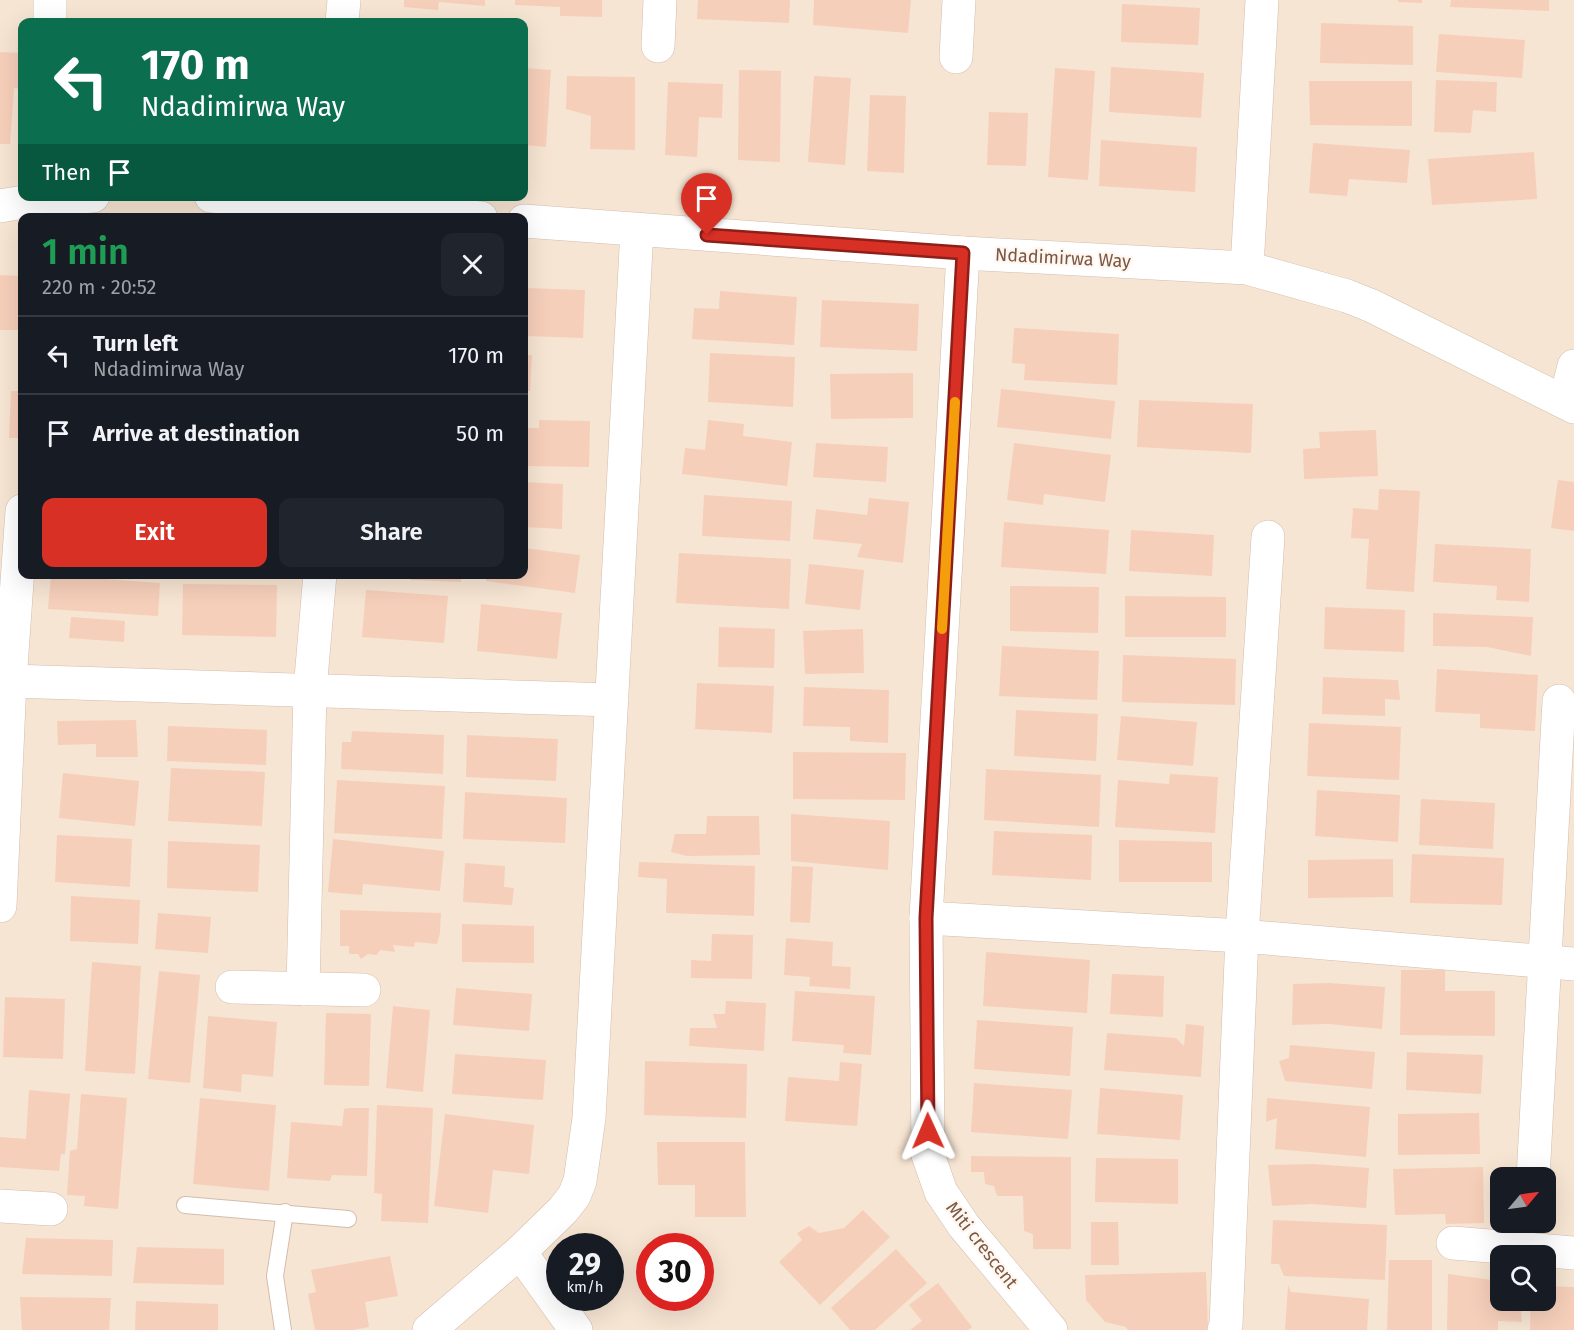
<!DOCTYPE html>
<html lang="en">
<head>
<meta charset="utf-8">
<style>
  :root { --surface:#171b24; --page:#20242c; --text:#f1f3f6; --muted:#9ea1a6; --line:#363941; --accent:#d93025 }
  body { margin:0; font-family:"Fira Sans",sans-serif; background:var(--page); color:var(--text); height:100vh; display:flex; flex-direction:column; font-size:22px; white-space:nowrap }
  * { box-sizing:border-box; margin:0 }
  p { font-size:20px; color:var(--muted) }
  .icon { flex:none; width:33px; height:33px; fill:none; stroke:currentColor; stroke-width:2; stroke-linecap:round; stroke-linejoin:round }
  .map { position:relative; flex:1; overflow:hidden }
  .drawer { position:absolute; left:18px; top:213px; width:510px; height:366px; display:flex; flex-direction:column; background:var(--surface); border-radius:12px; box-shadow:0 6px 24px #0002 }
  .drawer>* { flex:none }
  .guide { position:absolute; left:18px; top:18px; width:510px; height:183px; border-radius:12px; box-shadow:0 6px 24px #0002; background:#0b6e4f; color:#fff; overflow:hidden }
  .needle { width:39px; rotate:61deg }
  .fabs { position:absolute; left:1490px; top:1167px; display:grid; gap:12px }
  .fabs a { display:grid; place-items:center; width:66px; height:66px; border-radius:12px; background:var(--surface); box-shadow:0 6px 24px #0002; font-size:30px }
  .speed { position:absolute; left:546px; top:1233px; display:flex; gap:12px; font-size:30px; font-weight:700; text-align:center }
  .speed>* { display:grid; place-content:center; width:78px; height:78px; border-radius:50%; background:var(--surface); box-shadow:0 6px 24px #0002; line-height:1 }
  .speed small { font-size:15px; font-weight:400 }
  .speed .limit { border:9px solid #d22; background:#fff; color:#111 }
  .pin { position:absolute; display:grid; place-items:center; width:51px; height:51px; color:#fff; margin:-62px -26px; border-radius:50% 50% 50% 0; rotate:-45deg; box-shadow:0 0 6px #0007 }
  .pin .icon { rotate:45deg }
  .me { position:absolute; width:66px; margin:-33px; rotate:359deg; stroke-linejoin:round; filter:drop-shadow(0 0 4px #0008) }
  .turn { display:flex; align-items:center; gap:21px; height:126px; padding:0 24px; font-size:27px }
  .turn .icon { width:78px; height:78px; stroke-width:2.5 }
  .turn b { display:block; font-size:42px; line-height:51px }
  .then { display:flex; align-items:center; height:57px; padding:0 24px; background:#0003; gap:12px; font-size:22px }
  .round { display:grid; place-items:center; flex:none; width:63px; height:63px; border-radius:12px; background:var(--page) }
  .headline { display:flex; align-items:center; justify-content:space-between; height:102px; padding:0 24px }
  h1 { font-size:36px; font-weight:600; line-height:45px; color:#1e9e55 }
  .action { display:flex; gap:12px; margin-top:auto; padding:12px 24px }
  .action a { flex:1; height:69px; border-radius:12px; background:var(--accent); color:#fff; font-size:24px; font-weight:600; line-height:69px; text-align:center }
  .action a+a { background:var(--page); color:var(--text) }
  ul { padding:0; list-style:none }
  li { display:flex; align-items:center; gap:18px; height:78px; padding:0 24px; border-top:2px solid var(--line) }
  li div { flex:1 }
  li b { display:block; font-size:22px }
  li em { font-style:normal }
  .map>svg:first-child { display:block }
  .residential { fill:#f7e5d3; fill-rule:evenodd }
  .building { fill:#f6cfba }
  .lines { fill:none; stroke-linecap:round; stroke-linejoin:round }
  .service-casing { stroke:#d4bcad; stroke-width:18 }
  .minor-casing { stroke:#d4bcad; stroke-width:34 }
  .service { stroke:#fff; stroke-width:16 }
  .minor { stroke:#fff; stroke-width:33 }
  .route-casing { stroke:#8d1f18; stroke-width:15 }
  .route { stroke:#d93025; stroke-width:10 }
  .slow { stroke:#f59e0b; stroke-width:10 }
  .labels { text-anchor:middle; stroke-width:4.5; stroke-linejoin:round; paint-order:stroke }
  .street-label { font-size:18px; fill:#7a5747; stroke:#fff7ee }
</style>
</head>
<body>
<div class="map">
<svg width="1574" height="1330" viewBox="0 0 1574 1330">
  <rect width="100%" height="100%" fill="#fef3e5"/>
  <path class="residential" d="M0 0H1574V1330H0ZM22 22H524V196H22ZM22 218H524V574H22ZM1500 1178H1545V1222H1500ZM560 1246H610V1298H560ZM650 1246H700V1298H650ZM1500 1256H1545V1300H1500Z"/>
  <g class="building">
    <path d="M404 0H485V6L439 2 438 10 404 7Z"/>
    <path d="M515 0H602V17L560 16V7L515 5Z"/>
    <path d="M698 0H790L789 23 697 19Z"/>
    <path d="M814 0H911L908 33 813 25Z"/>
    <path d="M1398 0H1422V3L1398 2Z"/>
    <path d="M1451 0H1549V11L1450 7Z"/>
    <path d="M1122 4 1200 8 1198 45 1121 42Z"/>
    <path d="M1321 23 1413 26V65L1320 63Z"/>
    <path d="M1439 34 1525 40 1522 78 1436 72Z"/>
    <path d="M0 52 22 53V89L14 88 10 144H0Z"/>
    <path d="M1111 67 1204 73 1201 118 1109 112Z"/>
    <path d="M524 68 551 70 546 147 524 145Z"/>
    <path d="M1055 68 1095 71 1088 180 1048 177Z"/>
    <path d="M739 70 781 71 780 162 738 160Z"/>
    <path d="M567 76 635 77V150L590 149 591 116 566 109Z"/>
    <path d="M814 76 851 78 845 165 808 162Z"/>
    <path d="M1436 80 1497 82 1496 112 1473 110 1471 133 1434 132Z"/>
    <path d="M1309 81H1412V126L1310 125Z"/>
    <path d="M668 82 723 84 722 118 699 117 697 157 665 155Z"/>
    <path d="M870 95 906 96 904 173 867 171Z"/>
    <path d="M989 112 1028 113 1026 166 987 165Z"/>
    <path d="M1101 140 1197 147 1195 192 1099 186Z"/>
    <path d="M1313 143 1410 150 1407 183 1349 179 1347 196 1309 193Z"/>
    <path d="M1534 152 1537 199 1432 205 1428 159Z"/>
    <path d="M0 275 22 276 21 330H0Z"/>
    <path d="M524 288 585 290 583 338 524 336Z"/>
    <path d="M720 291 797 297 794 345 692 339 694 308 719 309Z"/>
    <path d="M822 300 919 304 917 351 820 347Z"/>
    <path d="M1014 328 1119 334 1117 385 1024 380 1025 364 1012 363Z"/>
    <path d="M710 353 795 357 793 407 708 402Z"/>
    <path d="M524 355H532L530 391H524Z"/>
    <path d="M913 373V418L831 419 830 374Z"/>
    <path d="M1001 389 1115 401 1111 439 997 427Z"/>
    <path d="M11 391H22V438H9Z"/>
    <path d="M1139 400 1253 404 1251 453 1137 447Z"/>
    <path d="M539 420 590 421 589 467 524 466V428H539Z"/>
    <path d="M708 420 744 424 743 436 792 442 787 486 682 474 685 448 705 450Z"/>
    <path d="M1376 430 1378 476 1304 479 1303 449 1320 448 1319 432Z"/>
    <path d="M816 443 888 447 886 482 813 477Z"/>
    <path d="M1014 443 1111 455 1105 502 1044 494 1043 505 1007 500Z"/>
    <path d="M1558 480 1574 482V531L1551 528Z"/>
    <path d="M524 482 563 484 562 529 524 527Z"/>
    <path d="M1379 489 1420 491 1414 592 1366 589 1369 539 1351 538 1353 508 1378 510Z"/>
    <path d="M704 495 792 501 790 541 702 536Z"/>
    <path d="M869 498 909 502 903 563 857 557 862 544 813 539 816 509 867 515Z"/>
    <path d="M1004 522 1109 530 1106 574 1001 567Z"/>
    <path d="M1131 530 1214 535 1212 576 1129 571Z"/>
    <path d="M1435 544 1531 549 1529 602 1496 600 1497 586 1433 582Z"/>
    <path d="M524 548 580 555 575 593 486 581 487 574H524Z"/>
    <path d="M679 553 791 559 789 609 676 603Z"/>
    <path d="M809 564 864 570 860 610 805 604Z"/>
    <path d="M260 574H286V578L260 576Z"/>
    <path d="M411 574H461V582L411 580Z"/>
    <path d="M51 575 160 583 158 616 48 609Z"/>
    <path d="M183 584 277 585 276 637 182 635Z"/>
    <path d="M1010 586 1099 587 1098 633 1010 631Z"/>
    <path d="M366 590 448 596 444 643 362 637Z"/>
    <path d="M1125 596 1226 597V637H1125Z"/>
    <path d="M481 604 562 613 557 659 477 651Z"/>
    <path d="M1325 607 1405 610 1404 652 1324 649Z"/>
    <path d="M1433 613 1533 617 1531 656 1487 647 1433 646Z"/>
    <path d="M71 617 125 621 124 642 69 638Z"/>
    <path d="M719 627 775 629 774 668 718 667Z"/>
    <path d="M863 629 864 673 805 674 803 631Z"/>
    <path d="M1002 646 1099 651 1097 700 999 696Z"/>
    <path d="M1123 655 1236 659 1235 705 1122 702Z"/>
    <path d="M1437 669 1538 675 1535 731 1480 728V714L1435 712Z"/>
    <path d="M1323 677 1398 680 1400 700 1385 699V716L1322 714Z"/>
    <path d="M697 683 774 686 772 733 695 729Z"/>
    <path d="M804 687 889 690 888 743 850 741V727L803 726Z"/>
    <path d="M1016 710 1098 714 1096 761 1014 756Z"/>
    <path d="M1121 716 1197 722 1193 766 1117 760Z"/>
    <path d="M136 720 138 757H96V744L58 745 57 721Z"/>
    <path d="M1309 723 1401 727 1399 780 1307 776Z"/>
    <path d="M168 726 267 730 266 765 167 761Z"/>
    <path d="M352 731 444 735 443 774 341 769 342 742H351Z"/>
    <path d="M467 735 558 739 556 781 466 777Z"/>
    <path d="M793 752 906 753 905 800 793 799Z"/>
    <path d="M171 768 265 772 262 826 168 821Z"/>
    <path d="M986 769 1101 775 1099 827 984 820Z"/>
    <path d="M63 773 139 781 135 826 59 818Z"/>
    <path d="M1170 774 1218 777 1215 833 1115 827 1118 780 1169 784Z"/>
    <path d="M337 780 445 786 442 839 334 833Z"/>
    <path d="M1317 790 1400 795 1398 842 1315 836Z"/>
    <path d="M465 792 567 798 565 843 463 839Z"/>
    <path d="M1421 799 1495 803 1493 849 1419 845Z"/>
    <path d="M791 814 890 821 888 870 791 861Z"/>
    <path d="M707 816H759L760 855 687 856 671 852 675 834H706Z"/>
    <path d="M994 831 1092 835 1091 880 992 875Z"/>
    <path d="M57 835 132 839 130 887 55 882Z"/>
    <path d="M333 839 444 851 440 891 363 884 362 895 328 892Z"/>
    <path d="M1119 840 1212 842V882H1119Z"/>
    <path d="M168 841 260 845 258 892 167 888Z"/>
    <path d="M1412 854 1504 858 1502 905 1410 903Z"/>
    <path d="M1393 859V897L1308 898V860Z"/>
    <path d="M639 862 755 866 754 916 666 913 667 879 638 877Z"/>
    <path d="M465 863 505 866 504 887 514 888 512 905 463 902Z"/>
    <path d="M792 866 813 867 810 923 790 922Z"/>
    <path d="M71 896 140 900 138 944 70 941Z"/>
    <path d="M340 910 441 913 440 933 437 944 415 942 414 947 393 945 395 952 380 950 377 955 368 954 361 959 358 954H349V946H340Z"/>
    <path d="M158 913 211 917 208 953 155 949Z"/>
    <path d="M462 924 534 926V963L462 962Z"/>
    <path d="M712 934 753 935 752 979 691 978V960L711 961Z"/>
    <path d="M786 938 833 942 832 966 851 967 850 989 809 986 810 977 784 975Z"/>
    <path d="M986 952 1090 960 1087 1013 983 1006Z"/>
    <path d="M92 962 141 966 135 1074 85 1071Z"/>
    <path d="M1401 970H1445V991H1495V1036L1400 1035Z"/>
    <path d="M159 971 200 975 190 1083 148 1079Z"/>
    <path d="M1112 974 1164 976 1163 1017 1110 1014Z"/>
    <path d="M1330 983 1385 987 1382 1029 1328 1024 1292 1025 1293 984Z"/>
    <path d="M456 988 532 994 529 1031 453 1025Z"/>
    <path d="M795 991 875 996 871 1055 843 1053 844 1045 792 1041Z"/>
    <path d="M5 997 65 999 63 1059 3 1057Z"/>
    <path d="M726 1001 766 1003 764 1051 689 1046 690 1028H717L713 1014H725Z"/>
    <path d="M393 1006 430 1010 423 1092 386 1088Z"/>
    <path d="M326 1013 371 1014 369 1086 324 1085Z"/>
    <path d="M208 1016 277 1022 273 1077 242 1074 241 1092 203 1088Z"/>
    <path d="M977 1020 1073 1027 1070 1076 974 1069Z"/>
    <path d="M1186 1024 1204 1026 1201 1077 1104 1070 1107 1033 1176 1038 1184 1046Z"/>
    <path d="M1290 1045 1375 1052 1372 1089 1285 1081 1279 1061 1289 1058Z"/>
    <path d="M1407 1052 1483 1055 1481 1094 1406 1090Z"/>
    <path d="M455 1054 546 1060 543 1100 452 1094Z"/>
    <path d="M645 1061 747 1064 746 1118 644 1115Z"/>
    <path d="M840 1062 862 1064 857 1126 785 1121 788 1077 839 1081Z"/>
    <path d="M974 1083 1072 1090 1068 1139 971 1132Z"/>
    <path d="M1100 1088 1183 1095 1180 1140 1097 1134Z"/>
    <path d="M29 1090 70 1094 65 1154H61L59 1171 0 1167V1137L26 1139Z"/>
    <path d="M81 1094 127 1098 118 1209 84 1206 85 1196 67 1195 70 1151 77 1149Z"/>
    <path d="M200 1098 276 1105 269 1191 193 1184Z"/>
    <path d="M1267 1098 1370 1107 1366 1157 1275 1149 1277 1118 1266 1122Z"/>
    <path d="M377 1105 433 1108 428 1223 381 1221 382 1194 374 1193Z"/>
    <path d="M349 1108H369L367 1176 332 1175 330 1181 287 1178 291 1122 342 1126 344 1109Z"/>
    <path d="M1479 1113 1480 1154 1398 1155V1114Z"/>
    <path d="M445 1114 534 1125 529 1174 493 1170 488 1213 434 1206Z"/>
    <path d="M657 1142H745L746 1217H695V1185H658Z"/>
    <path d="M971 1156 1071 1157V1249H1033V1234L1024 1231 1023 1196H997L994 1186 985 1184 984 1172H971Z"/>
    <path d="M1096 1158 1178 1159V1204L1095 1202Z"/>
    <path d="M1314 1164 1369 1168 1366 1208 1312 1204 1272 1206 1268 1165Z"/>
    <path d="M1483 1167 1484 1223 1446 1224 1445 1214 1395 1215 1393 1169Z"/>
    <path d="M863 1210 890 1237 820 1305 779 1262 802 1240 797 1233 809 1226 819 1233 844 1228Z"/>
    <path d="M1273 1220 1387 1225 1385 1280 1284 1276 1279 1264H1271Z"/>
    <path d="M1091 1222H1118L1119 1265H1091Z"/>
    <path d="M684 1233 696 1246H668Z"/>
    <path d="M26 1238 113 1240 112 1276 22 1274Z"/>
    <path d="M137 1247 224 1249V1285L133 1283Z"/>
    <path d="M896 1249 927 1283 875 1330H850L831 1308Z"/>
    <path d="M700 1252 715 1269 700 1282Z"/>
    <path d="M390 1256 398 1296 365 1302 369 1327 353 1330H315L308 1294 316 1292 311 1270Z"/>
    <path d="M1389 1260H1432V1330H1387Z"/>
    <path d="M650 1263V1289L637 1274Z"/>
    <path d="M1206 1272 1208 1330H1128L1126 1327 1105 1322 1086 1300 1085 1275Z"/>
    <path d="M1448 1274 1500 1281V1300H1520L1522 1322 1498 1321V1330H1447Z"/>
    <path d="M938 1283 972 1327 968 1330H910L922 1321 909 1305Z"/>
    <path d="M1288 1285 1291 1292 1369 1299 1367 1330H1285Z"/>
    <path d="M1545 1286 1574 1287V1330H1530L1531 1300H1545Z"/>
    <path d="M20 1297 111 1298 109 1330H22Z"/>
    <path d="M657 1298H682L668 1310Z"/>
    <path d="M136 1301 218 1304V1330H135Z"/>
  </g>
  <g class="lines">
    <defs>
      <g id="service">
        <path d="M185 1205 348 1219"/>
        <path d="M283 1330 275 1276 285 1212"/>
      </g>
      <g id="minor">
        <path d="M50 16V0"/>
        <path d="M342 22 344 0"/>
        <path d="M658 46 660 0"/>
        <path d="M956 57 959 0"/>
        <path d="M211 196 481 218"/>
        <path d="M0 206 37 200 93 196"/>
        <path d="M524 221 963 253 1247 268 1347 296 1372 306 1574 407"/>
        <path d="M963 253 926 918 928 1155 941 1192 964 1226 1051 1330"/>
        <path d="M1247 268 1262 0"/>
        <path d="M1565 402 1574 366"/>
        <path d="M10 681 612 700"/>
        <path d="M0 906 10 681 22 511"/>
        <path d="M926 918 1242 936 1574 964"/>
        <path d="M232 987 364 990"/>
        <path d="M303 989 310 690 320 574"/>
        <path d="M1533 1178 1559 701"/>
        <path d="M0 1206 51 1209"/>
        <path d="M1453 1243 1574 1253"/>
        <path d="M520 1252 576 1330"/>
        <path d="M429 1330 520 1252 563 1210 574 1196 580 1181 589 1118 637 230"/>
        <path d="M1224 1330 1226 1325 1242 936 1268 537"/>
      </g>
    </defs>
    <use href="#service" class="service-casing"/>
    <use href="#minor" class="minor-casing"/>
    <use href="#service" class="service"/>
    <use href="#minor" class="minor"/>
  </g>
  <g class="lines">
    <defs>
      <path id="route" d="M707 235 963 253 926 918 928 1131"/>
    </defs>
    <use href="#route" class="route-casing"/>
    <use href="#route" class="route"/>
    <path class="slow" d="M942 629 955 402"/>
  </g>
  <g class="labels">
    <g class="street-label">
      <text transform="translate(1063 258) rotate(3)" y="6">Ndadimirwa Way</text>
      <text transform="translate(982 1245) rotate(52)" y="6">Miti crescent</text>
    </g>
  </g>
</svg>
<div class="fabs">
<a><svg class="needle" viewBox="-14 -14 28 28"><path d="M0-13l5 13h-10z" fill="#e53935"/><path d="M0 13l5-13h-10z" fill="#9ea1a6"/></svg></a>
<a><svg class="icon" aria-label="search" viewBox="0 0 24 24"><circle cx="10" cy="10" r="6"/><path d="M15 15l6 6"/></svg></a>
</div>
<div class="speed"><div>29<small>km/h</small></div><div class="limit">30</div></div>
<div class="pin" style="left:707px;top:235px;background:#d93025"><svg class="icon" aria-label="arrive" viewBox="0 0 24 24"><path d="M6 21V4h12l-3 4 3 4H6"/></svg></div>
<svg class="me" style="left:928px;top:1131px" viewBox="-20 -20 40 40"><path d="M0-17L14 15 0 8-14 15z" fill="#d93025" stroke="#fff" stroke-width="4"/></svg>
<div class="guide">
<div class="turn"><svg class="icon" aria-label="left" viewBox="0 0 24 24"><path d="M17 20v-9H6M10 6l-5 5 5 5"/></svg><div><b>170 m</b>Ndadimirwa Way</div></div>
<div class="then">Then<svg class="icon" aria-label="arrive" viewBox="0 0 24 24"><path d="M6 21V4h12l-3 4 3 4H6"/></svg></div>
</div>
<section class="drawer">
<div class="headline"><div><h1>1 min</h1><p>220 m · 20:52</p></div><a class="round"><svg class="icon" aria-label="close" viewBox="0 0 24 24"><path d="M6 6l12 12M18 6L6 18"/></svg></a></div>
<ul>
<li><svg class="icon" aria-label="left" viewBox="0 0 24 24"><path d="M17 20v-9H6M10 6l-5 5 5 5"/></svg><div><b>Turn left</b><p>Ndadimirwa Way</p></div><em>170 m</em></li>
<li><svg class="icon" aria-label="arrive" viewBox="0 0 24 24"><path d="M6 21V4h12l-3 4 3 4H6"/></svg><div><b>Arrive at destination</b></div><em>50 m</em></li>
</ul>
<div class="action"><a>Exit</a><a>Share</a></div>
</section>
</div>
</body>
</html>
